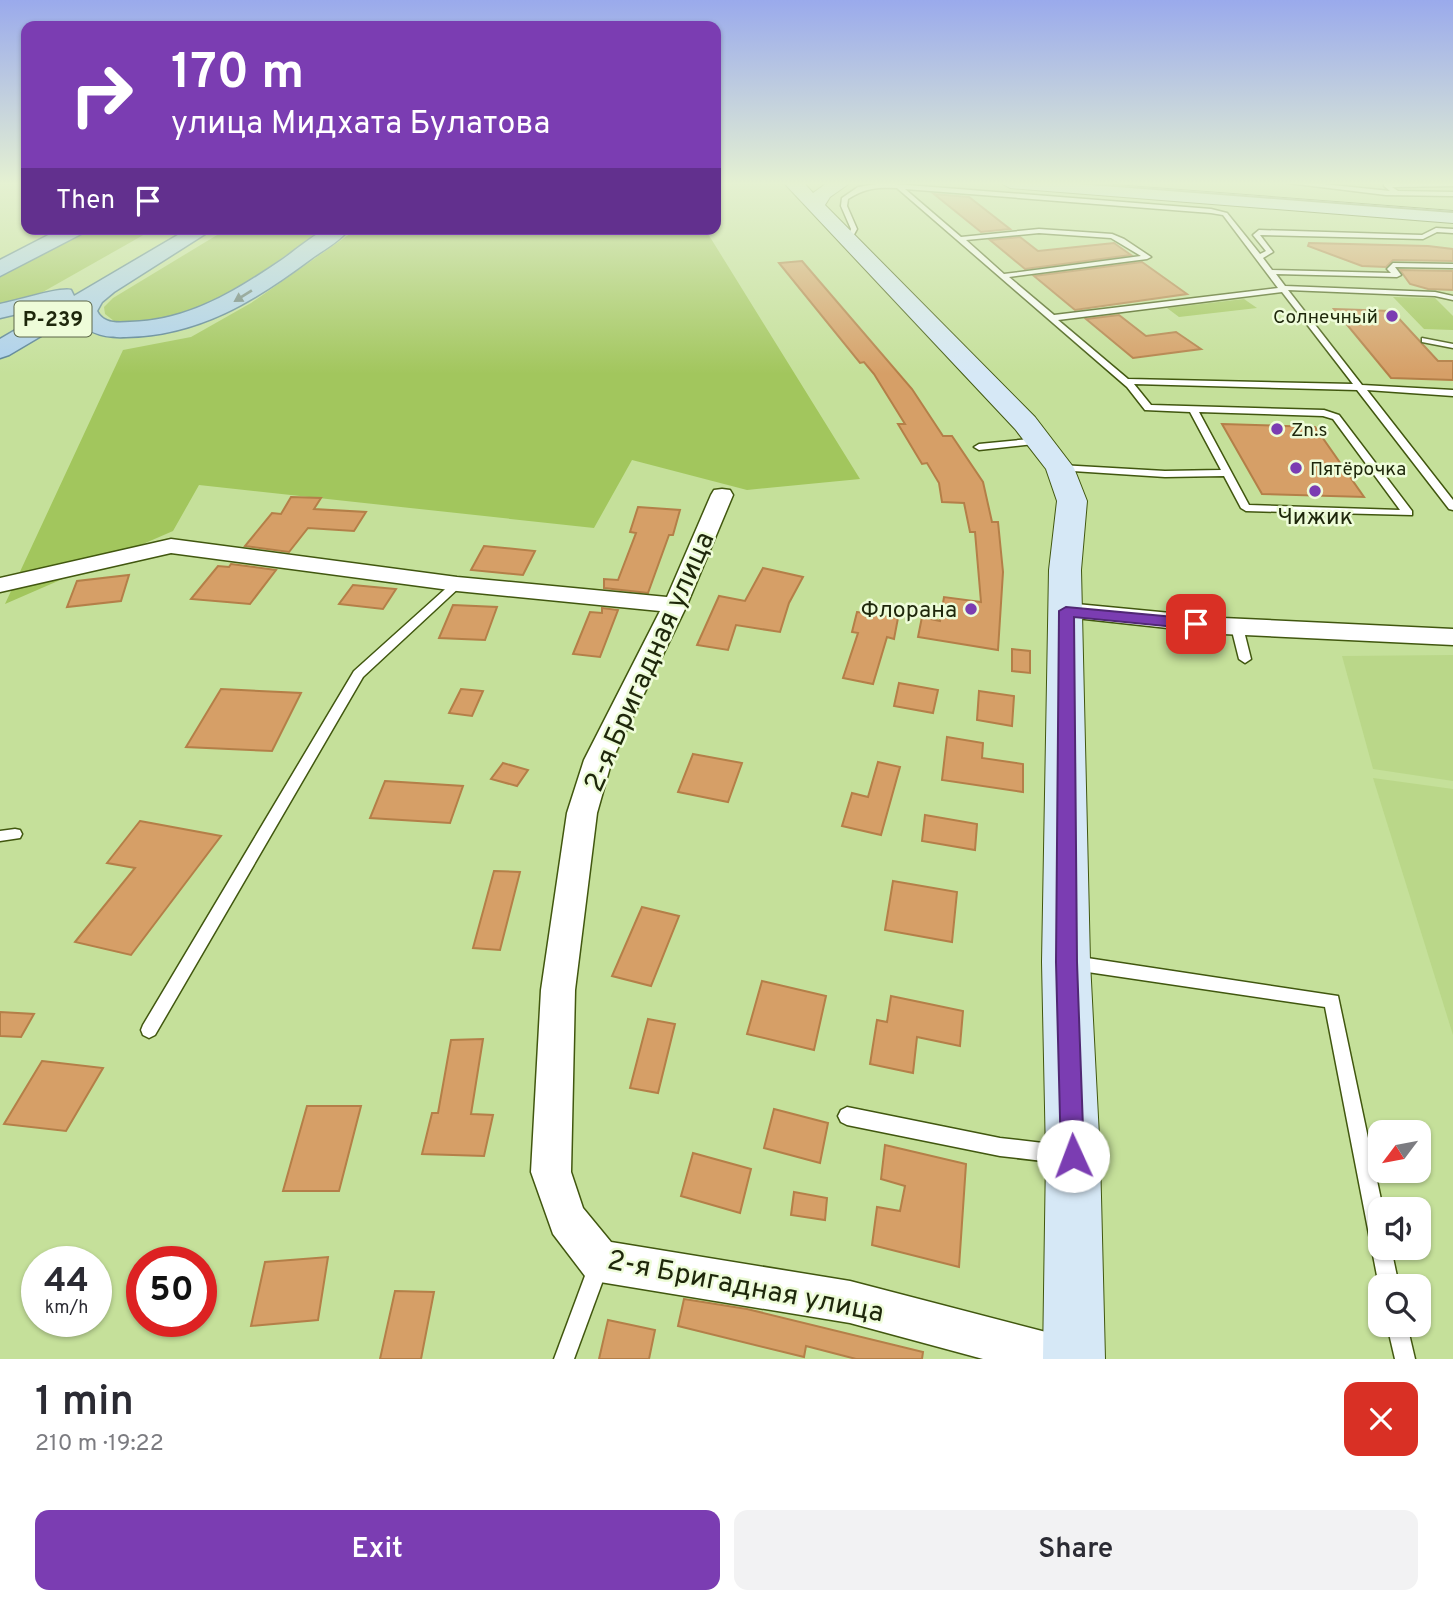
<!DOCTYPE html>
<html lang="en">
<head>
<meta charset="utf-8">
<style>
  :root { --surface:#fff; --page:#f2f2f3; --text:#2b2b33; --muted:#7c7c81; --accent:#7b3db2 }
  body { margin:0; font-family:Overpass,sans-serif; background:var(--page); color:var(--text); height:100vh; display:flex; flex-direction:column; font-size:26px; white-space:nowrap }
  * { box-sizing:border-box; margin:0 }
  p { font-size:23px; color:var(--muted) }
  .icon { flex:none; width:38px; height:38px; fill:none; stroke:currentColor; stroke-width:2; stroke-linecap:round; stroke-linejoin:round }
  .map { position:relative; height:1359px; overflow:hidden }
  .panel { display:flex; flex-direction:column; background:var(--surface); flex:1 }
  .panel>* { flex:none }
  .banner { position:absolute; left:21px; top:21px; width:700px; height:214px; border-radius:14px; box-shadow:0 2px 5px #0004; background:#7b3db2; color:#fff; overflow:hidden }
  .needle { width:46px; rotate:238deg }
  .fabs { position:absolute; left:1368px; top:1120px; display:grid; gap:14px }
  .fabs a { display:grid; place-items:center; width:63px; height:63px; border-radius:14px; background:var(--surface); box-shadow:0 2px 5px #0004; font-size:35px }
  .speed { position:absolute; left:21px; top:1246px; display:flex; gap:14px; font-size:35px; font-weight:700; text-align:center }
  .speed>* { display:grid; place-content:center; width:91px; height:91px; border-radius:50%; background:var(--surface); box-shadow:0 2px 5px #0004; line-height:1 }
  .speed small { font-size:18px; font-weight:400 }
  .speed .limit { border:10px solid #d22; background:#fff; color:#111 }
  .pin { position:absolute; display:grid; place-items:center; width:60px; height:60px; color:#fff; margin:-30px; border-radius:14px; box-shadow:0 4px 10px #0006 }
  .me { position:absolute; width:77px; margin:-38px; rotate:358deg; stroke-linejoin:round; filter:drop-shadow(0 0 5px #0008) }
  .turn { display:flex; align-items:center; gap:24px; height:147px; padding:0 35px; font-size:32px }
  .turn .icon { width:91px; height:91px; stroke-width:2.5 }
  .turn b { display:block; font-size:49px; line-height:60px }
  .then { display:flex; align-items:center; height:66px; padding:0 35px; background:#0003; gap:14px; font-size:26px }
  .round { display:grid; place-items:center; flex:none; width:74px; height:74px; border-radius:14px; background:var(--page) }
  .summary { display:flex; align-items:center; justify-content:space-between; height:119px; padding:0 35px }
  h1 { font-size:42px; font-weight:600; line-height:52px }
  .action { display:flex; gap:14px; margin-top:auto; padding:14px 35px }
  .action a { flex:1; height:80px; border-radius:14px; background:var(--accent); color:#fff; font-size:28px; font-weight:600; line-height:80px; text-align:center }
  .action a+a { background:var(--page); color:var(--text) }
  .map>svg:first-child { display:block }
  .built { fill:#bad789 }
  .green { fill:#a2c65d }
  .building { fill:#d69f67; stroke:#b47f48; stroke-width:2 }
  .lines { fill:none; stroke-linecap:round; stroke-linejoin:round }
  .service-casing { stroke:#41570f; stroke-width:3 }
  .minor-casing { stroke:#41570f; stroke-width:3 }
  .secondary-casing { stroke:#41570f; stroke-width:2 }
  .primary-casing { stroke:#588197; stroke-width:3 }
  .service { fill:#fff; fill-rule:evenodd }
  .minor { fill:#fff; fill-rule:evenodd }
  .secondary { fill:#d6e8f6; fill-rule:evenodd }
  .primary { fill:#add0ee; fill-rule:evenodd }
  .tram { stroke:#768957; stroke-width:2 }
  .oneway { fill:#667c7c }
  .route { fill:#7b3db2; stroke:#502874; stroke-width:2 }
  .poi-dot { fill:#7b3db2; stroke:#eefcd9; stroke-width:2.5 }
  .labels { text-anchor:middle; stroke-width:5; stroke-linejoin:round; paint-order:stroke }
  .far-poi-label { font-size:19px; fill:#1e270b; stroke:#eefcd9; text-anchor:start }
  .shield { fill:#eefcd9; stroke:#5c6749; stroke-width:2 }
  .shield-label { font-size:21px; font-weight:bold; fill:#1e270b }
  .poi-label { font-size:23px; fill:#1e270b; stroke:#eefcd9 }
  .near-street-label { font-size:28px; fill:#1e270b; stroke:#eefcd9 }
</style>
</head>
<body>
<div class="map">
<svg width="1453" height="1359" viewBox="0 0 1453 1359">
  <rect width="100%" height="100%" fill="#c5e09a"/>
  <g class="built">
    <path d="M1453 655V781L1373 769 1342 656Z"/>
    <path d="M1373 778 1453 789V1035Z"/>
  </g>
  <g class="green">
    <path d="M85 229H154L34 297 0 307V274Z"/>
    <path d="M227 229H324L215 304 173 320 124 323 114 321 105 314 104 307 113 298Z"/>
    <path d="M357 229H705L860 479 747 490 632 460 594 528 199 485 173 531 5 604 123 350 191 337 251 303Z"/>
    <path d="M1393 297 1435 298 1453 316V330L1424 329Z"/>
    <path d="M1244 299 1257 308 1179 317 1167 308Z"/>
  </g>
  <g class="building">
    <path d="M934 194 969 197 1010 229 981 232Z"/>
    <path d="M1020 237 1038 251 1114 243 1131 255 1025 269 990 240Z"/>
    <path d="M1309 243 1428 246 1453 249V261L1393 260 1386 267 1362 266 1308 246Z"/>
    <path d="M802 261 912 389 943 436H952L983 482 992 522H998L1003 572 998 650 918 637 922 617 940 621 944 597 981 602 975 532H970L964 503 942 502 939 483 927 463 922 464 898 424H905L874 374 864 362 860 363 779 263Z"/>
    <path d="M1142 262 1187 294 1075 310 1034 276Z"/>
    <path d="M1400 270 1453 271V290L1428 289 1410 284Z"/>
    <path d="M1334 309 1392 311 1438 361H1453V380L1391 378Z"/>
    <path d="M1119 315 1146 336 1176 332 1201 349 1133 358 1086 319Z"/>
    <path d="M1222 424 1315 427 1364 497 1262 494Z"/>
    <path d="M291 497 321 498 314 509 366 512 354 531 308 528 289 552 245 546 272 513 281 514Z"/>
    <path d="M638 507 680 510 673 535H669L648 593 604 588V579L618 580 636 533 630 532Z"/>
    <path d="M484 546 535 551 523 575 471 570Z"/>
    <path d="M231 564 276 570 250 604 191 599 218 566 229 567Z"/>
    <path d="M763 568 803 577 789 603 780 632 736 625 728 650 697 645 719 596 745 601Z"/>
    <path d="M129 575 121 601 67 607 77 581Z"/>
    <path d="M353 585 396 589 383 609 339 604Z"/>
    <path d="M453 605 497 607 485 640 439 638Z"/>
    <path d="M602 608 618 610 600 657 573 654 590 612 602 613Z"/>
    <path d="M857 612 898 618 894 639 887 637 873 684 843 678 858 633 852 632Z"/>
    <path d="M1012 649 1030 651V673L1012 671Z"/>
    <path d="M899 683 938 690 933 713 894 706Z"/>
    <path d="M221 689 301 693 272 751 186 747Z"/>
    <path d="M461 689 483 691 472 716 449 713Z"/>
    <path d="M979 691 1014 696 1012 726 977 720Z"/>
    <path d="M947 737 983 743 982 758 1023 764V792L942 780Z"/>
    <path d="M693 754 742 763 728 802 678 792Z"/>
    <path d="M878 762 900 767 881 835 842 826 852 793 868 797Z"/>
    <path d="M503 763 528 770 517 786 491 779Z"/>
    <path d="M385 781 463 786 450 823 370 818Z"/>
    <path d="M925 815 977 824 975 850 922 841Z"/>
    <path d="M140 821 221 836 131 955 75 942 135 868 107 863Z"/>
    <path d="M494 871 520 872 500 950 473 948Z"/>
    <path d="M893 881 957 892 952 942 885 930Z"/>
    <path d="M642 907 679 916 651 986 612 976Z"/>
    <path d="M762 981 826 996 814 1050 747 1034Z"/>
    <path d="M891 996 963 1011 960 1046 917 1037 913 1073 870 1064 877 1020 887 1022Z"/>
    <path d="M0 1012 34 1014 21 1037 0 1036Z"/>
    <path d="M648 1019 675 1024 658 1093 630 1088Z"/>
    <path d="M483 1039 471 1114 493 1115 484 1156 422 1154 432 1113H438L451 1040Z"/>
    <path d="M42 1061 103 1068 66 1131 4 1124Z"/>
    <path d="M307 1106H361L339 1191H283Z"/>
    <path d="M774 1109 828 1123 820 1163 764 1148Z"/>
    <path d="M885 1145 966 1164 959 1267 872 1245 877 1207 900 1211 905 1186 881 1179Z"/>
    <path d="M693 1153 751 1169 740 1213 681 1196Z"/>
    <path d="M794 1192 827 1198 825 1220 791 1215Z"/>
    <path d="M328 1257 318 1320 251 1326 265 1262Z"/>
    <path d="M395 1291 434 1292 421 1359H380Z"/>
    <path d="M684 1299 747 1309 923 1352 922 1359H856L806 1346 804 1357 678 1326Z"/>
    <path d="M608 1320 655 1330 649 1359H599Z"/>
  </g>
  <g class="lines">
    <defs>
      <g id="service">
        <path d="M882 183 1211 209 1227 213 1260 254 1266 251 1253 235 1259 230 1422 235 1436 228 1453 229V233L1437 232 1423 239 1260 235 1273 252 1263 258 1272 270 1391 273 1387 269 1393 263 1453 264V268L1395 267 1401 275 1397 277 1276 274 1285 286 1435 292 1453 296V300L1435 296 1288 290 1362 385 1453 390V396L1367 390 1453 500V510L1449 509 1357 390 1134 384 1151 405 1324 410 1339 415 1412 511V515L1246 511 1241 508 1224 476 1165 477 1057 470V466L1060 465 1165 471 1221 470 1190 412 1145 410 1127 387 897 188C877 187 865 188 848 199L847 206 857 229 851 240H847L851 229 841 206 842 198 858 187ZM905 189 1211 213 1223 215 1278 288 1054 315 1009 277 1147 259 1151 257 1124 239 1112 234 1039 229 961 237ZM1039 233 1111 238 1141 256 1004 274 966 240ZM1282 292 1353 384 1128 379 1058 320ZM1199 412 1323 416 1333 419 1400 510 1249 505Z"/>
        <path d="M1288 183H1313L1390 191 1384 186V184L1453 183V186L1392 187 1398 191 1453 192V196L1386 195Z"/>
        <path d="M1422 338 1453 344V348L1422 342Z"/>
        <path d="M1040 438 1043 439V443L979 450 974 447 979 444Z"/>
        <path d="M457 581 463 584 461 586 363 677 155 1035 149 1038 143 1035 141 1030 143 1025 354 671 453 582Z"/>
        <path d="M1237 623 1243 627 1251 659 1245 663 1239 659 1231 627Z"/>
        <path d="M15 829 20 830 22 834 20 838 0 841V831Z"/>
        <path d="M1074 956 1338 996 1383 1209H1381V1248H1391L1399 1286H1381V1290L1379 1286 1325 1007 1074 970 1068 968 1066 963 1068 958Z"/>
        <path d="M847 1107 1000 1138 1060 1145 1066 1148 1069 1154 1066 1160 1060 1163 1000 1156 847 1125 841 1122 838 1116 841 1110Z"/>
        <path d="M599 1254 606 1257 609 1264 574 1359H554L592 1257Z"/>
        <path d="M1387 1325H1407L1415 1359H1395Z"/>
      </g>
      <g id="minor">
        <path d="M722 489 730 490 733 495 687 605 612 760 597 813 575 990 571 1172 583 1208 611 1242 850 1281 1065 1337 1081 1343 1087 1359H983L850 1323 600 1282 585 1276 553 1234 531 1172 541 990 567 813 584 760 660 611 457 591 171 553 0 592V578L171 539 457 577 667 597 711 495 714 490Z"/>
        <path d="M1066 603 1223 618 1453 629V645L1223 634 1057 616 1054 611 1057 606Z"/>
      </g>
      <g id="secondary">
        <path d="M784 183H804L813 193 827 183H850L830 197 825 205 1035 417 1074 468 1087 501 1081 570 1090 962 1100 1156 1105 1359H1043L1046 1156 1042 962 1049 570 1057 501 1046 469 1015 429Z"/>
        <path d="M1001 183H1088L1453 211V223L1010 188Z"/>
      </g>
      <g id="primary">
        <path d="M60 229H86L83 233 0 276V260Z"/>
        <path d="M188 229H213L114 292 102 302 97 311C103 324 118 323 130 322 188 321 236 291 283 259 296 250 309 238 323 231 330 227 341 229 349 229 341 241 323 250 311 259 255 301 198 336 126 337 105 338 86 334 75 316L9 355 0 358V339L60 304 0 318V304C17 301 59 287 71 290L74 296Z"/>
      </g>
    </defs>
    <use href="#service" class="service-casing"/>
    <use href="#minor" class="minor-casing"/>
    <use href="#secondary" class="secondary-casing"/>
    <use href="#primary" class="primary-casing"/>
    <use href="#service" class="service"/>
    <use href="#minor" class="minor"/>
    <use href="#secondary" class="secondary"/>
    <use href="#primary" class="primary"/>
    <path class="tram" d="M1078 183 1453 212"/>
  </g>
  <defs><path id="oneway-solid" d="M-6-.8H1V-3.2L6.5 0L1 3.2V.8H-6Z" transform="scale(1.75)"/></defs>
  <use class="oneway" href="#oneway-solid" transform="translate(243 296) rotate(148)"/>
  <linearGradient id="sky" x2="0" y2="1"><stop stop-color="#9aaaec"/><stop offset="0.49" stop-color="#e5f1d2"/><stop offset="1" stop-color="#e5f1d2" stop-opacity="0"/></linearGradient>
  <rect width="1453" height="374" fill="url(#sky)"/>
  <path class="route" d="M1066 607 1196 619 1204 624 1196 629 1074 617 1077 962 1084 1156 1081 1164 1073 1168 1064 1164 1061 1156 1056 962 1059 611Z"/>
  <g class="poi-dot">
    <circle cx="1392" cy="316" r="7"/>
    <circle cx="1277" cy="429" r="7"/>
    <circle cx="1296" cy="468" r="7"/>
    <circle cx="1315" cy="491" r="7"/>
    <circle cx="971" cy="609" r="7"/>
  </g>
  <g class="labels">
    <g class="far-poi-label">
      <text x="1378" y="323" text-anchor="end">Солнечный</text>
      <text x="1291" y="436">Zn.s</text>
      <text x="1310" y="475">Пятёрочка</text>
    </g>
    <rect class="shield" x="14.5" y="301.5" width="77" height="35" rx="5"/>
    <g class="shield-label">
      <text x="53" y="326">Р-239</text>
    </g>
    <g class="poi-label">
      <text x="1315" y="524">Чижик</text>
      <text x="957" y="617" text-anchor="end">Флорана</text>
    </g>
    <g class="near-street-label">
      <text transform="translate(648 661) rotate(-66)" y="10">2-я Бригадная улица</text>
      <text transform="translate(746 1285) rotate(11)" y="10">2-я Бригадная улица</text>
    </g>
  </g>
</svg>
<div class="fabs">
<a><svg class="needle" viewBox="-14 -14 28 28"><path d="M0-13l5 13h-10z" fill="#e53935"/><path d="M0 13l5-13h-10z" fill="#7c7c81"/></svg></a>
<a><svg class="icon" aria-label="sound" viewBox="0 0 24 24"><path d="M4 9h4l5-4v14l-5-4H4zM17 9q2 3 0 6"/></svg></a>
<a><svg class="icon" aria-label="search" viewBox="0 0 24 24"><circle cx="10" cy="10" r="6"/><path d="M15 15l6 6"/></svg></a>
</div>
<div class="speed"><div>44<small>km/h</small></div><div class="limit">50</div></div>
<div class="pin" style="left:1196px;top:624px;background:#d93025"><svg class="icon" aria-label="arrive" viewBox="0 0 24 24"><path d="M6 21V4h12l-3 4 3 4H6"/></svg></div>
<svg class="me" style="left:1073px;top:1156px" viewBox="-20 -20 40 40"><circle r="19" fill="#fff"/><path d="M0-13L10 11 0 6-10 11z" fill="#7b3db2"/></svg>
<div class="banner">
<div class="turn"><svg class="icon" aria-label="right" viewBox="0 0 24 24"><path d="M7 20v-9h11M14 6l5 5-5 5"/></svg><div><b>170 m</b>улица Мидхата Булатова</div></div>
<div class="then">Then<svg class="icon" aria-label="arrive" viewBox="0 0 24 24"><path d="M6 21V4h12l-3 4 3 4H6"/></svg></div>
</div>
</div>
<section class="panel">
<div class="summary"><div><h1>1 min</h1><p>210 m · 19:22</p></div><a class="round" style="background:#d93025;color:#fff"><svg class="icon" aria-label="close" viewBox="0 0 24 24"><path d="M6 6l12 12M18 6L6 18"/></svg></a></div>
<div class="action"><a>Exit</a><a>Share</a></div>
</section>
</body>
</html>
